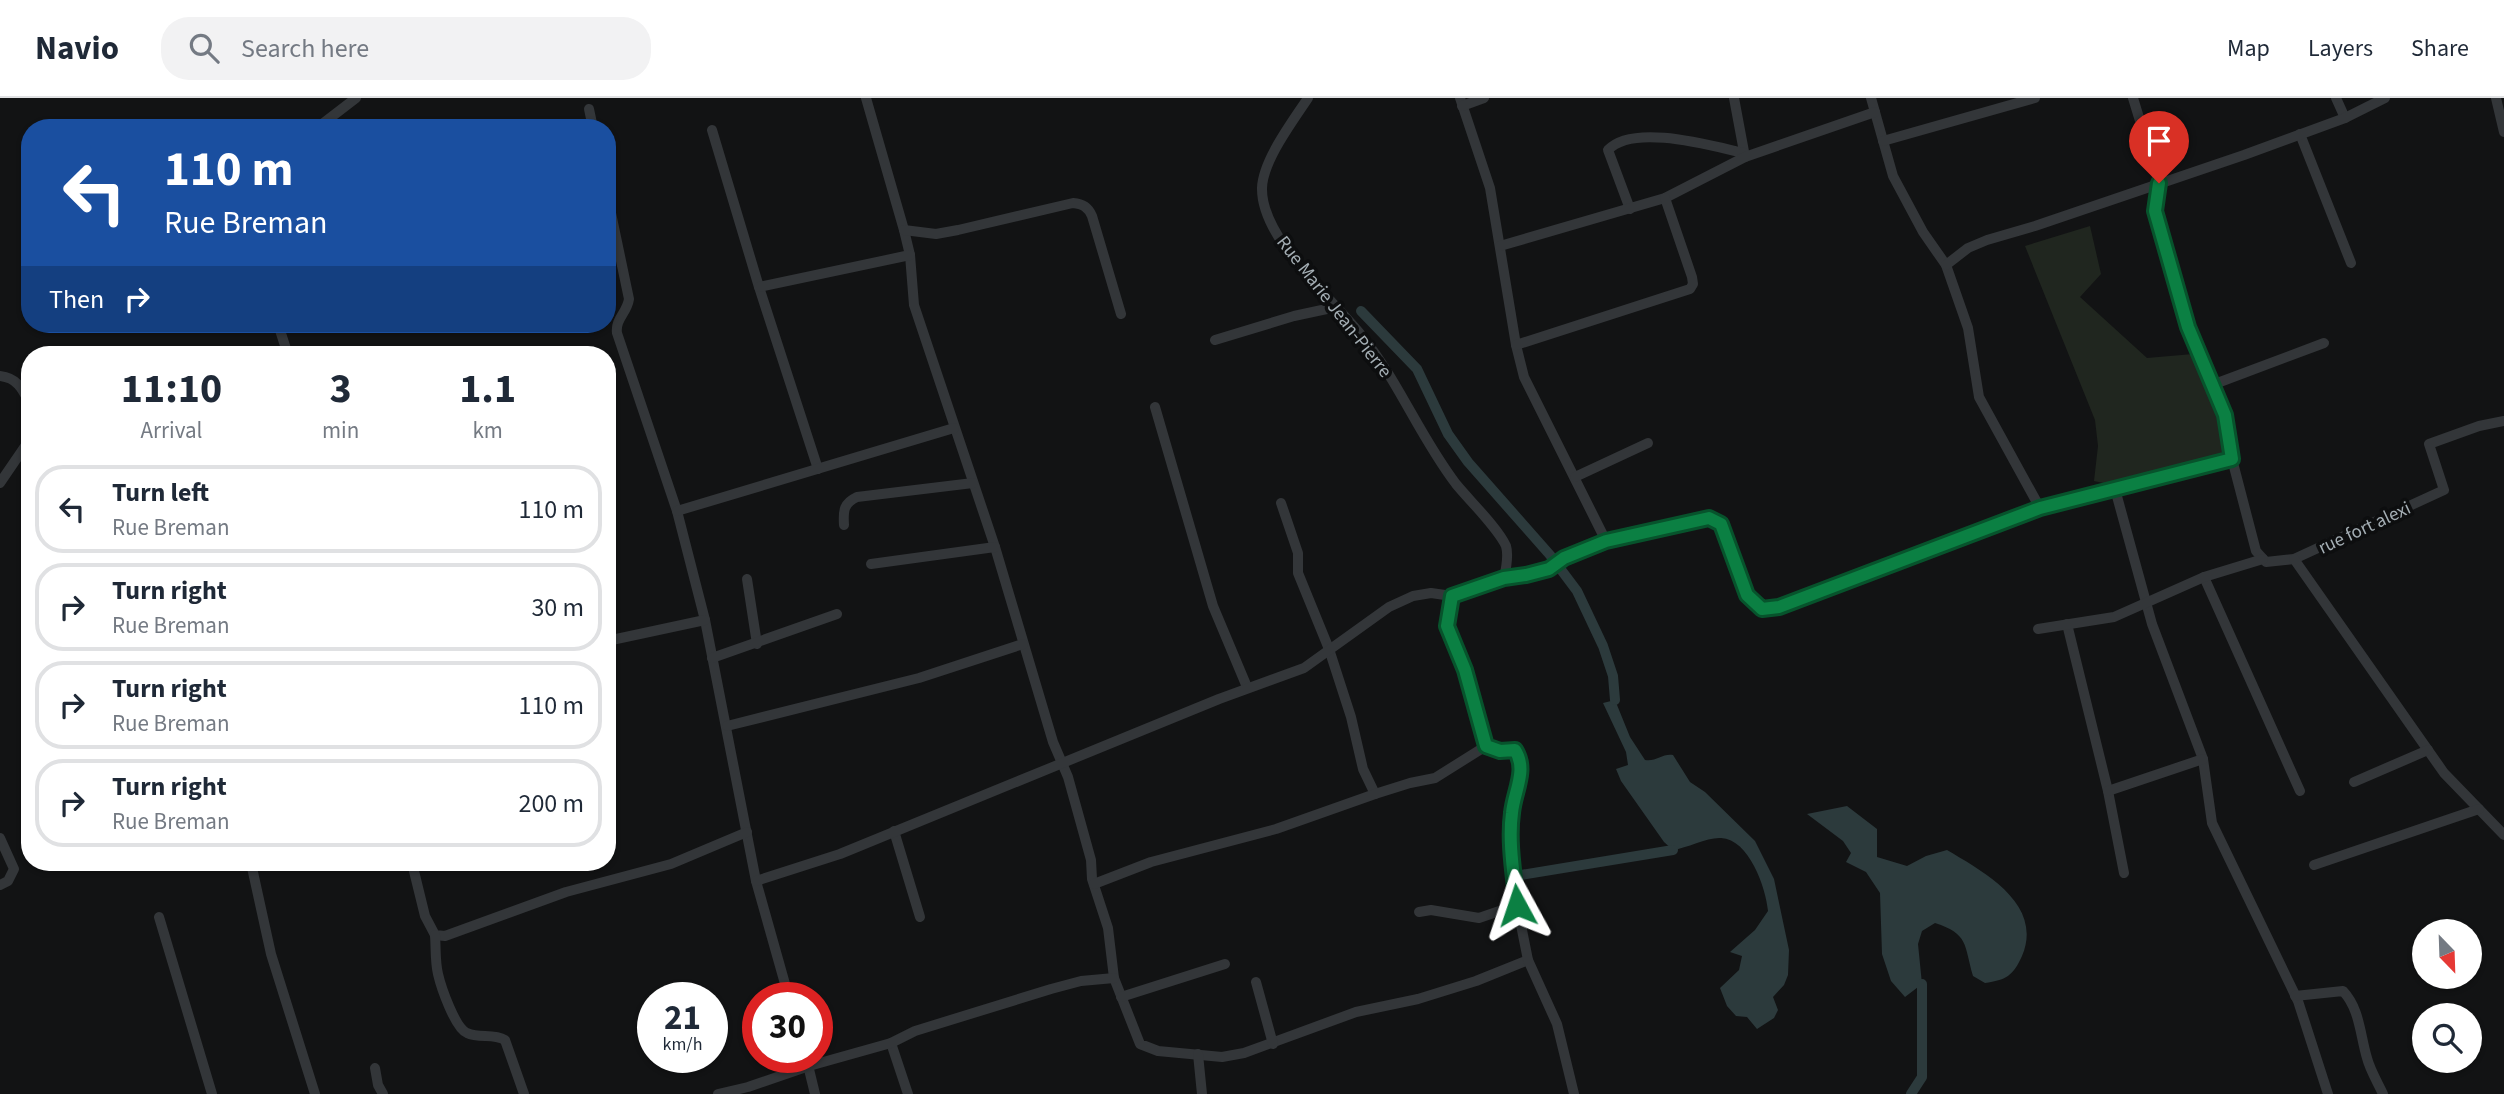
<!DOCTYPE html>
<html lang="en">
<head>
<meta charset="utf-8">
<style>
  :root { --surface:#fff; --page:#f2f2f3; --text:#1f2937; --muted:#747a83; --line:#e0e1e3 }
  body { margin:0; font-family:"Source Sans 3",sans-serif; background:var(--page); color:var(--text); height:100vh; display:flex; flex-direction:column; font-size:26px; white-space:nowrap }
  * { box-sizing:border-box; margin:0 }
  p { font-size:23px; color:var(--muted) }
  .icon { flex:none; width:38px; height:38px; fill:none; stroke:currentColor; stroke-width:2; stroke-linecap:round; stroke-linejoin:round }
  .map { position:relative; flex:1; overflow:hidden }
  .panel { position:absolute; left:21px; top:248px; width:595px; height:525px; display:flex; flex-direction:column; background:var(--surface); border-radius:28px; box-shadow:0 2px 5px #0004 }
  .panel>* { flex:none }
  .guide { position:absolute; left:21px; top:21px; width:595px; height:214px; border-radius:28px; box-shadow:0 2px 5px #0004; background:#1a4fa0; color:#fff; overflow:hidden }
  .needle { width:46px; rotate:157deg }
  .buttons { position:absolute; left:2412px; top:821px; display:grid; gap:14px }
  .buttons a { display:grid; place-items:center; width:70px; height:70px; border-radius:50%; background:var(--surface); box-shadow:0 2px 5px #0004; font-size:35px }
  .speed { position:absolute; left:637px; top:884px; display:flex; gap:14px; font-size:35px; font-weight:700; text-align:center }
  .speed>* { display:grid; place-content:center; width:91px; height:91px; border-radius:50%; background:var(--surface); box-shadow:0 2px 5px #0004; line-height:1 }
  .speed small { font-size:18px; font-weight:400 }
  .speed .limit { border:10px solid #d22; background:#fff; color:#111 }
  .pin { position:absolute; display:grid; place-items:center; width:60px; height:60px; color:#fff; margin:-72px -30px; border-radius:50% 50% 50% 0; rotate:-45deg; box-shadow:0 0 7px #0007 }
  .pin .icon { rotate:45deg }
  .me { position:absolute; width:77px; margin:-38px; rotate:355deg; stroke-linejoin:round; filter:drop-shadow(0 0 5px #0008) }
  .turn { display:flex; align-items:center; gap:24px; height:147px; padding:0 28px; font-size:32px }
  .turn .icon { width:91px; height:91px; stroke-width:2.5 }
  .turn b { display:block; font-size:49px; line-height:60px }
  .then { display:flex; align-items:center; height:66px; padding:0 28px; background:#0003; gap:14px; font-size:26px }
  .eta { display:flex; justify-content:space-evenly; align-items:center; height:119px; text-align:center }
  .eta b { font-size:42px; font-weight:700; line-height:49px }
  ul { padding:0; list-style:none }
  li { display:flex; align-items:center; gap:21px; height:88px; margin:0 14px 10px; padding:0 14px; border:4px solid var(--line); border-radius:28px }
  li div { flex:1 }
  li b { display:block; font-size:26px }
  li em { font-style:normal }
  header { display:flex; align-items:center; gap:42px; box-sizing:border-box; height:98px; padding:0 35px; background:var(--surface); border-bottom:2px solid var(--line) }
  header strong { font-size:33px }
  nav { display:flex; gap:38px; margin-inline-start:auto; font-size:24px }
  .search { width:490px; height:63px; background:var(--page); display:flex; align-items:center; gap:18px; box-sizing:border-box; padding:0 24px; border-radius:28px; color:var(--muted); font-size:26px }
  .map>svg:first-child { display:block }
  .green { fill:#20261f }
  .water { fill:#2c3a3c }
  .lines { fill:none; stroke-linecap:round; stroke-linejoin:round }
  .canal { stroke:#2c3a3c; stroke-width:10 }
  .street { stroke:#333639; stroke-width:10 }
  .route-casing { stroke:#07532c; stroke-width:18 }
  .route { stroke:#0b8043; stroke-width:12 }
  .labels { text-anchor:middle; stroke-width:7; stroke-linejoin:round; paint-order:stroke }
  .street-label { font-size:19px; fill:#a4aeb4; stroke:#0d0e0f }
</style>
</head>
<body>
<header>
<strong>Navio</strong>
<div class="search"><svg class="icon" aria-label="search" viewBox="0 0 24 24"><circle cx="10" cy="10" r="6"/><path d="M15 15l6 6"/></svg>Search here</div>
<nav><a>Map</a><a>Layers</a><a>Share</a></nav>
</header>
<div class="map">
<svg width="2504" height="996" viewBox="0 0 2504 996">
  <rect width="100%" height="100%" fill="#121314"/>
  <path class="green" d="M2090 128 2101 176 2080 199 2147 260 2193 256 2220 321 2227 356 2210 364 2113 387 2094 383 2098 348 2095 322 2025 148Z"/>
  <g class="water">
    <path d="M1615 602 1630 639 1645 662C1656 664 1663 655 1673 657L1690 684 1705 694 1755 743 1774 781 1789 852 1788 877 1784 887 1773 899 1778 912 1774 920 1757 931 1747 919 1736 918 1727 908 1720 890 1739 872 1742 858 1730 854 1755 832 1768 813C1766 790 1749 741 1721 740 1708 739 1687 750 1673 752L1664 744 1621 683 1616 671 1628 667 1626 654 1603 605Z"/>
    <path d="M1847 708 1877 731V759L1907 768 1926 758 1947 752C1984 774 2044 806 2022 858 2013 878 2006 882 1985 885L1973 878C1964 847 1969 836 1935 825L1922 833 1918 846 1922 886 1905 899 1891 883 1882 856 1880 795 1866 774 1846 764 1851 755 1843 743 1807 716Z"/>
  </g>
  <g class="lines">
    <g class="canal">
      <path d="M1361 213 1417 271 1448 336 1468 364 1550 457 1577 493 1603 548 1613 578 1615 602"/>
      <path d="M1521 777 1673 752"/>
      <path d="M1911 996 1922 979V886"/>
    </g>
    <g class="street">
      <path d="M866 0 904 132 910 157 914 207 995 449 1053 644 1068 679 1091 762 1092 781 1108 830 1114 880 1140 946 1158 953 1222 959 1244 955 1356 914 1418 901 1476 883 1528 862"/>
      <path d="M1308 0C1293 23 1263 62 1262 90 1261 141 1332 200 1362 238 1399 284 1420 339 1456 386 1469 402 1498 430 1506 448 1509 458 1506 471 1504 480"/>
      <path d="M1460 0 1490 90 1516 247 1524 279 1606 443"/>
      <path d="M1734 0 1745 59"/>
      <path d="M1871 0 1893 78 1923 134 1946 167 1968 230 1979 299 2040 410"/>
      <path d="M2133 0 2159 85 2155 113 2188 229 2225 317 2232 361 2256 453 2266 464 2294 461 2444 392 2429 346 2479 328 2504 323"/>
      <path d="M2336 0 2345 20"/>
      <path d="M2496 0 2504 34"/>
      <path d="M1462 8 1484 0"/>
      <path d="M589 11 593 30"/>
      <path d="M317 30 356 0"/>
      <path d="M712 32 759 189 818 371"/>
      <path d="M2300 36 2351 165"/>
      <path d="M1883 43 2035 0"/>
      <path d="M607 96 629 201C627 215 615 221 617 235L677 413 705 522 756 783 789 900"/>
      <path d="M1630 111 1608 52C1633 25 1712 48 1744 55"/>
      <path d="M904 132 936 136 958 132 1073 105C1083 106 1088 109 1092 118L1121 216"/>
      <path d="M1500 148 1665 100 1745 59 1875 14"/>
      <path d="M1946 167 1968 150 1987 142 2035 128 2244 57 2345 20 2385 0"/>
      <path d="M759 189 910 157"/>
      <path d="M278 226 288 257"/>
      <path d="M1215 242 1294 218 1336 209"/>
      <path d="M1516 247 1690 191 1693 186 1692 179 1665 100"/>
      <path d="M0 278C18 280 23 292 30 306"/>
      <path d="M2212 287 2324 245"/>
      <path d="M1155 309 1213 508 1247 589"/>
      <path d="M1575 379 1648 345"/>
      <path d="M0 385 30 341"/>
      <path d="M2115 391 2152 526 2203 661 2212 725 2298 903 2328 996"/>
      <path d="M1281 405 1298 455V475L1329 551 1351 619 1363 671 1375 696"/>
      <path d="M677 413 954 330"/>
      <path d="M844 427C843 412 844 405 857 399L973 385"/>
      <path d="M2294 461 2444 675 2504 737"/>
      <path d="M871 466 995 449"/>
      <path d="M2204 479 2300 693"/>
      <path d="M747 481 757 546"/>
      <path d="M1452 498 1447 528 1465 572 1486 648 1500 653 1515 652 1520 660 1522 669 1512 715 1517 807 1528 862 1557 926 1574 996"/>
      <path d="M2067 526 2108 693 2124 775"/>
      <path d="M2038 531 2114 519 2204 479 2263 461"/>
      <path d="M607 543 705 522"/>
      <path d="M712 560 837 516"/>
      <path d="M727 628 919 580 1023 546"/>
      <path d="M2354 684 2428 652"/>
      <path d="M2108 693 2203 661"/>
      <path d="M894 733 920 819"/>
      <path d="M0 740 14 771 8 783 0 787"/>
      <path d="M251 765 271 856 315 996"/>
      <path d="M412 765 425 818 435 837 445 838 566 794 671 766 747 734"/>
      <path d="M2314 767 2479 711"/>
      <path d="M756 783 840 756 1219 601 1304 570 1389 509 1413 498 1431 495 1452 498 1504 480 1526 477 1549 471 1564 460 1606 443 1709 420 1721 426 1747 497 1762 511 1779 509 2040 410 2232 361"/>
      <path d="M1094 786 1151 764 1276 731 1375 696 1410 685 1435 680 1486 648"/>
      <path d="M1419 814 1431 812 1479 820 1517 807"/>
      <path d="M159 819 212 996"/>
      <path d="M435 837C436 850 435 864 438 876 441 889 455 930 467 935 479 941 493 935 505 942L524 996"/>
      <path d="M1256 884 1273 946"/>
      <path d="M2295 898 2343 893C2360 911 2360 937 2367 960 2370 972 2378 985 2383 996"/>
      <path d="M1121 899 1225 866"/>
      <path d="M891 945 908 996"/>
      <path d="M1198 956 1202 996"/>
      <path d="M806 959 815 996"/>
      <path d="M375 970 378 987 383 996"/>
      <path d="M718 996 748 989 809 968 891 945 915 933 1051 891 1081 883 1114 880"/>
    </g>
  </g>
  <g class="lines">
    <defs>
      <path id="route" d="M1517 807C1514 777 1508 744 1512 715 1514 693 1528 672 1515 652L1500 653 1486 648 1465 572 1447 528 1452 498 1504 480 1526 477 1549 471 1564 460 1606 443 1709 420 1721 426 1747 497 1762 511 1779 509 2040 410 2232 361 2225 317 2188 229 2155 113 2159 85"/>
    </defs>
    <use href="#route" class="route-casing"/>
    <use href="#route" class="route"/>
  </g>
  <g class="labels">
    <g class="street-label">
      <text transform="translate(1335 208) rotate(52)" y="7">Rue Marie Jean-Pierre</text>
      <text transform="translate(2364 429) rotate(-25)" y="7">rue fort alexi</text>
    </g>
  </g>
</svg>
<div class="buttons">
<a><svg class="needle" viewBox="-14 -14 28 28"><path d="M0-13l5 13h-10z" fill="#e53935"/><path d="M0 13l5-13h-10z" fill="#747a83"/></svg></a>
<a><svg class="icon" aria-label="search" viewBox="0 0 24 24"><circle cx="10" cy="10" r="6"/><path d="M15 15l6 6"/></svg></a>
</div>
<div class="speed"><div>21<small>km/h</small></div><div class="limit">30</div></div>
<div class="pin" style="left:2159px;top:85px;background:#d93025"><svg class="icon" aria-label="arrive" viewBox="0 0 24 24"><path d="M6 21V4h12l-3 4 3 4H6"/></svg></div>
<svg class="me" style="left:1517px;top:807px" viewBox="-20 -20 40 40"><path d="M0-17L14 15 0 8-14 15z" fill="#0b8043" stroke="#fff" stroke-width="4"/></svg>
<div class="guide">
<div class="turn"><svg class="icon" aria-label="left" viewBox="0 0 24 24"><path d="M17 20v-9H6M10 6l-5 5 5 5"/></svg><div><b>110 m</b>Rue Breman</div></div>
<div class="then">Then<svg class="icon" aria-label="right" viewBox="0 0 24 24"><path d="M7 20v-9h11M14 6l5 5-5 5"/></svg></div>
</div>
<section class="panel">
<div class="eta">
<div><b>11:10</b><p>Arrival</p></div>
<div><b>3</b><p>min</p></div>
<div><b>1.1</b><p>km</p></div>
</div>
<ul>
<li><svg class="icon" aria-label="left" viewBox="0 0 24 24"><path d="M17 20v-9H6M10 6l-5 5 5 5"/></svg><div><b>Turn left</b><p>Rue Breman</p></div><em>110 m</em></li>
<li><svg class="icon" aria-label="right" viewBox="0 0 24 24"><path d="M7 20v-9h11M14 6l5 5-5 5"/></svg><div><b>Turn right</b><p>Rue Breman</p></div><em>30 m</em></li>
<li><svg class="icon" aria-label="right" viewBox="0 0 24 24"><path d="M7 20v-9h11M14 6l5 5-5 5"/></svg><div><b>Turn right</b><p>Rue Breman</p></div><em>110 m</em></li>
<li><svg class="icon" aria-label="right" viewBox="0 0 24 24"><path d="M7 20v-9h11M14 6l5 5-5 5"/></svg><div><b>Turn right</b><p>Rue Breman</p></div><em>200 m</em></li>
</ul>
</section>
</div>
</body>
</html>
